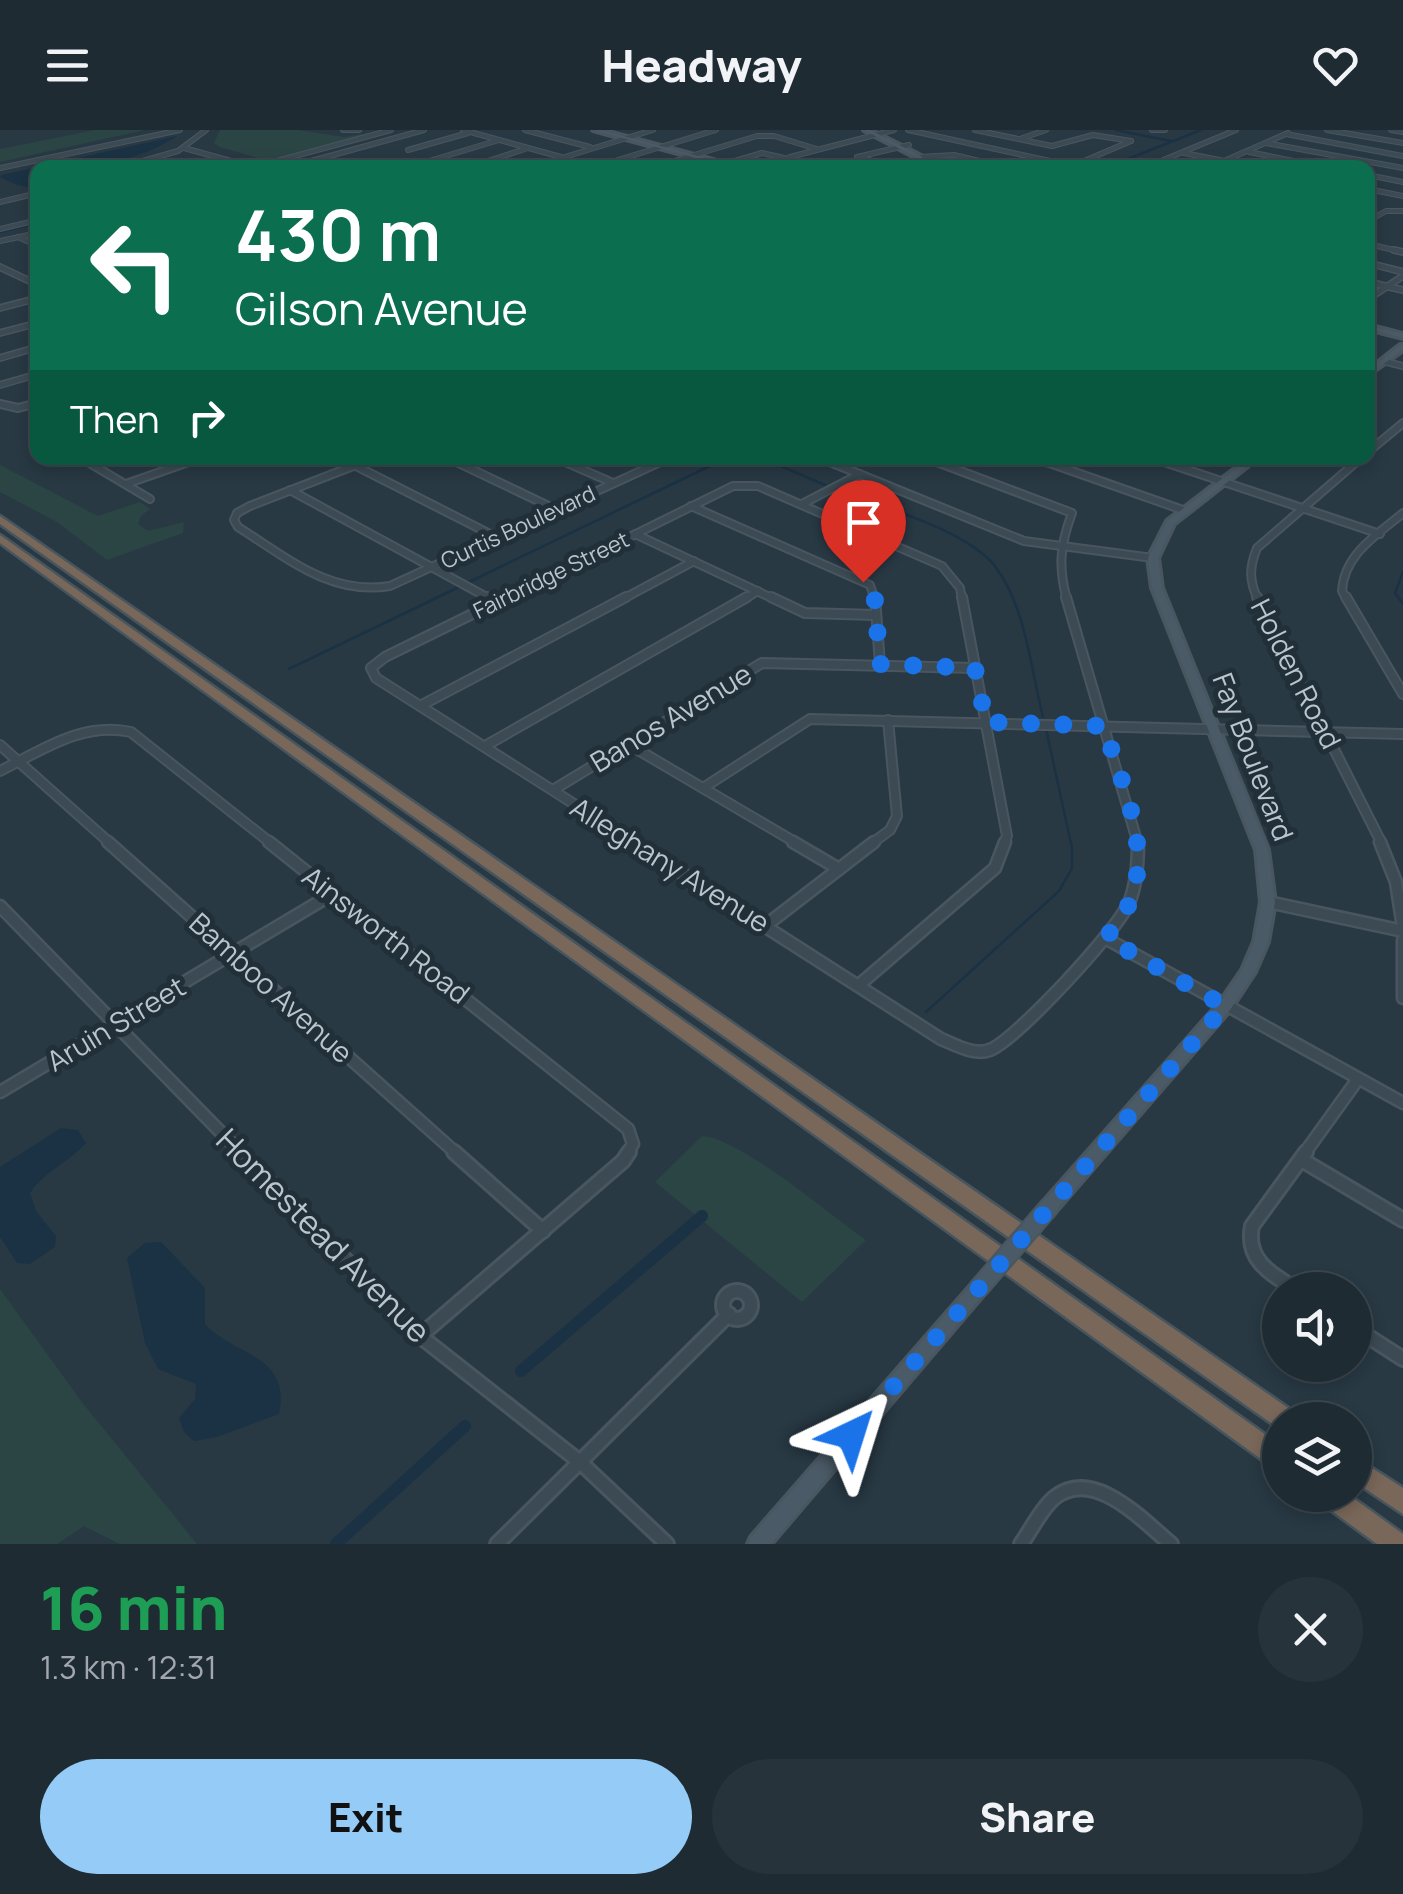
<!DOCTYPE html>
<html lang="en">
<head>
<meta charset="utf-8">
<style>
  :root { --surface:#1e2b33; --page:#26333b; --text:#f1f3f6; --muted:#a1a7ac; --line:#3c474e; --accent:#94ccf7 }
  body { margin:0; font-family:Manrope,sans-serif; background:var(--page); color:var(--text); height:100vh; display:flex; flex-direction:column; font-size:38px; white-space:nowrap }
  * { box-sizing:border-box; margin:0 }
  p { font-size:32px; color:var(--muted) }
  .icon { flex:none; width:55px; height:55px; fill:none; stroke:currentColor; stroke-width:2; stroke-linecap:round; stroke-linejoin:round }
  .map { position:relative; height:1414px; overflow:hidden }
  .side { display:flex; flex-direction:column; background:var(--surface); flex:1 }
  .side>* { flex:none }
  .hud { position:absolute; left:30px; top:30px; width:1345px; height:305px; border-radius:20px; box-shadow:0 5px 15px #0003,0 0 0 2px var(--line); background:#0b6e4f; color:#fff; overflow:hidden }
  .buttons { position:absolute; left:1262px; top:1142px; display:grid; gap:20px }
  .buttons a { display:grid; place-items:center; width:110px; height:110px; border-radius:50%; background:var(--surface); box-shadow:0 5px 15px #0003,0 0 0 2px var(--line); font-size:50px }
  .pin { position:absolute; display:grid; place-items:center; width:85px; height:85px; color:#fff; margin:-102px -42px; border-radius:50% 50% 50% 0; rotate:-45deg; box-shadow:0 0 10px #0007 }
  .pin .icon { rotate:45deg }
  .me { position:absolute; width:110px; margin:-55px; rotate:41deg; stroke-linejoin:round; filter:drop-shadow(0 0 8px #0008) }
  .turn { display:flex; align-items:center; gap:35px; height:210px; padding:0 40px; font-size:45px }
  .turn .icon { width:130px; height:130px; stroke-width:2.5 }
  .turn b { display:block; font-size:70px; line-height:85px }
  .then { display:flex; align-items:center; height:95px; padding:0 40px; background:#0003; gap:20px; font-size:38px }
  .round { display:grid; place-items:center; flex:none; width:105px; height:105px; border-radius:52px; background:var(--page) }
  .head { display:flex; align-items:center; justify-content:space-between; height:170px; padding:0 40px }
  h1 { font-size:60px; font-weight:800; line-height:75px; color:#1e9e55 }
  .button { display:flex; gap:20px; margin-top:auto; padding:20px 40px }
  .button a { flex:1; height:115px; border-radius:60px; background:var(--accent); color:#111; font-size:40px; font-weight:800; line-height:115px; text-align:center }
  .button a+a { background:var(--page); color:var(--text) }
  header { display:flex; justify-content:space-between; align-items:center; height:130px; padding:0 40px; background:var(--surface); font-size:45px; font-weight:800 }
  .map>svg:first-child { display:block }
  .green { fill:#2a4543 }
  .water { fill:#1a3243 }
  .lines { fill:none; stroke-linecap:round; stroke-linejoin:round }
  .stream { stroke:#1a3243; stroke-width:2.5 }
  .canal { stroke:#1a3243; stroke-width:12 }
  .street-far5-casing { stroke:#495660; stroke-width:6 }
  .street-far4-casing { stroke:#495660; stroke-width:8 }
  .street-far3-casing { stroke:#495660; stroke-width:10 }
  .street-far2-casing { stroke:#495660; stroke-width:12 }
  .street-far1-casing { stroke:#495660; stroke-width:15 }
  .street-casing { stroke:#495660; stroke-width:18 }
  .secondary-casing { stroke:#495660; stroke-width:6 }
  .highway-casing { stroke:#47555e; stroke-width:5 }
  .street-far5 { stroke:#3c4a53; stroke-width:4 }
  .street-far4 { stroke:#3c4a53; stroke-width:5 }
  .street-far3 { stroke:#3c4a53; stroke-width:6 }
  .street-far2 { stroke:#3c4a53; stroke-width:8 }
  .street-far1 { stroke:#3c4a53; stroke-width:10 }
  .street { stroke:#3c4a53; stroke-width:12 }
  .secondary { fill:#4a5a66; fill-rule:evenodd }
  .highway { fill:#796759; fill-rule:evenodd }
  .secondary-bridge-casing { stroke:#495660; stroke-width:22; stroke-linecap:butt }
  .secondary-bridge { stroke:#4a5a66; stroke-width:18 }
  .route { stroke:#1a73e8; stroke-width:18; stroke-dasharray:0 32.4 }
  .labels { text-anchor:middle; stroke-width:10; stroke-linejoin:round; paint-order:stroke }
  .far-street-label { font-size:22px; fill:#bac5cd; stroke:#212f39 }
  .street-label { font-size:28px; fill:#bac5cd; stroke:#212f39 }
  .near-street-label { font-size:32px; fill:#bac5cd; stroke:#212f39 }
</style>
</head>
<body>
<header><svg class="icon" aria-label="menu" viewBox="0 0 24 24"><path d="M4 6h16M4 12h16M4 18h16"/></svg>Headway<svg class="icon" aria-label="heart" viewBox="0 0 24 24"><path d="M12 20l-8-8c-3-5 5-10 8-4 3-6 11-1 8 4z"/></svg></header>
<div class="map">
<svg width="1403" height="1414" viewBox="0 0 1403 1414">
  <rect width="100%" height="100%" fill="#283944"/>
  <g class="green">
    <path d="M95 0H145L0 32V19Z"/>
    <path d="M220 0H298L344 7 388 0 272 32 220 17 214 13Z"/>
    <path d="M0 335 98 386 140 372 150 379 141 386 138 394 148 401 184 392 183 403 107 430 57 392 0 362Z"/>
    <path d="M702 1006C740 1008 830 1085 866 1110L802 1172 655 1052Z"/>
    <path d="M0 1159 81 1271 197 1414H120L84 1396 57 1414H0Z"/>
  </g>
  <g class="water">
    <path d="M177 6C137 33 85 38 38 38L37 55C23 60 13 53 0 47L2 45Z"/>
    <path d="M61 998 78 1000 86 1013C68 1033 45 1041 30 1063L36 1081 56 1106 55 1117 30 1134 17 1133 0 1107V1037Z"/>
    <path d="M161 1112 205 1158V1194C232 1225 292 1224 279 1284L217 1307 194 1311 184 1302 179 1288 195 1269 196 1254 158 1239 145 1213 127 1128 145 1113Z"/>
  </g>
  <g class="lines">
    <g class="stream">
      <path d="M1116 0 1171 11"/>
      <path d="M1105 38 1201 0"/>
      <path d="M0 102 38 93"/>
      <path d="M762 328 825 355"/>
      <path d="M838 360C880 376 971 401 997 439 1026 479 1031 540 1043 587"/>
      <path d="M1403 442 1395 463 1403 474"/>
      <path d="M469 452 716 333 736 328"/>
      <path d="M289 539 459 457"/>
      <path d="M926 882 1059 761 1072 738V718L1046 599"/>
    </g>
    <g class="canal">
      <path d="M521 1241 702 1086"/>
      <path d="M336 1414 465 1296"/>
    </g>
    <defs>
      <g id="street-far5">
        <path d="M343 0H359"/>
        <path d="M463 0 561 27"/>
        <path d="M525 0 590 17"/>
        <path d="M908 0 1073 36"/>
        <path d="M975 0 1052 16 1093 5 1131 11"/>
        <path d="M1152 0H1165"/>
        <path d="M1327 0 1403 13"/>
        <path d="M1391 0 1403 2"/>
        <path d="M1286 4 1403 26"/>
        <path d="M1020 9 1046 0"/>
        <path d="M1266 13 1403 38"/>
        <path d="M909 15 857 27 896 37H943"/>
        <path d="M184 18 231 31 216 38"/>
        <path d="M408 20 468 3"/>
        <path d="M1249 22 1329 38"/>
        <path d="M1184 23 1260 38"/>
        <path d="M790 27 894 0"/>
        <path d="M919 27 954 25 1009 38"/>
        <path d="M293 36 424 0"/>
        <path d="M1070 37 1131 11"/>
        <path d="M0 38 180 0"/>
        <path d="M118 38 178 21 206 0"/>
        <path d="M251 38 391 0"/>
        <path d="M406 38 499 10"/>
        <path d="M466 38 525 19"/>
        <path d="M529 38 653 0"/>
        <path d="M592 38 716 0"/>
        <path d="M651 38 757 6H774L817 19"/>
        <path d="M711 38 762 23 828 38"/>
        <path d="M1144 38 1236 0"/>
        <path d="M1208 38 1288 3"/>
        <path d="M1368 45 1403 52"/>
        <path d="M1368 59 1403 66"/>
        <path d="M0 72 38 63"/>
        <path d="M1368 91 1386 81H1403"/>
        <path d="M0 99 38 90"/>
        <path d="M18 107 38 116"/>
        <path d="M0 111 38 103"/>
        <path d="M1368 114 1403 122"/>
      </g>
      <g id="street-far4">
        <path d="M1394 120 1403 122"/>
        <path d="M1368 133 1403 142"/>
        <path d="M0 137 38 155"/>
        <path d="M1368 152 1403 160"/>
        <path d="M1368 169 1403 146"/>
        <path d="M0 178 38 168"/>
        <path d="M0 203 38 193"/>
        <path d="M0 228 38 217"/>
        <path d="M1383 231 1403 236"/>
        <path d="M0 255 38 244"/>
        <path d="M0 274 8 276"/>
        <path d="M27 276 38 273"/>
      </g>
      <g id="street-far3">
        <path d="M0 274 18 278 37 273"/>
        <path d="M1368 322 1403 293"/>
        <path d="M81 328 150 369"/>
        <path d="M374 328 250 376 237 383 234 390 238 397C286 427 330 466 390 456L669 328"/>
        <path d="M448 328 557 380"/>
        <path d="M556 328 613 353"/>
        <path d="M820 328 1024 411 1153 428"/>
        <path d="M926 328 1072 383C1060 415 1058 437 1067 470"/>
        <path d="M1035 328 1183 380"/>
        <path d="M1152 328 1380 404"/>
        <path d="M354 335 496 407"/>
        <path d="M126 354 200 328"/>
        <path d="M290 360 492 470"/>
        <path d="M802 374 860 344"/>
        <path d="M691 376 870 455 875 470"/>
        <path d="M635 404 776 470"/>
        <path d="M502 470 733 356H758L942 436 960 458 962 470"/>
        <path d="M621 470 694 431"/>
        <path d="M743 470 758 461"/>
        <path d="M1258 470C1249 450 1249 438 1257 418L1361 328"/>
        <path d="M1347 470 1342 461C1344 424 1377 405 1403 383"/>
      </g>
      <g id="street-far2">
        <path d="M487 467 496 472"/>
        <path d="M507 467 385 527 371 538 376 548 637 714"/>
        <path d="M771 467 805 483 876 485"/>
        <path d="M875 467 880 534"/>
        <path d="M962 467 1007 706 1004 714"/>
        <path d="M1066 467 1138 714"/>
        <path d="M1257 467 1382 714"/>
        <path d="M1346 467 1403 564"/>
        <path d="M420 576 626 467"/>
        <path d="M628 614 798 714"/>
        <path d="M0 615 111 714"/>
        <path d="M485 616 747 467"/>
        <path d="M0 641C42 620 83 591 131 602L272 714"/>
        <path d="M703 658 810 589 1403 604"/>
        <path d="M553 660 762 533 975 538"/>
        <path d="M871 714 890 700 897 686 888 590"/>
      </g>
      <g id="street-far1">
        <path d="M108 712 457 1024"/>
        <path d="M269 712 628 999 633 1014 627 1024"/>
        <path d="M633 712 941 909C956 915 976 927 992 919 1020 905 1116 802 1129 773 1137 754 1138 732 1138 712"/>
        <path d="M793 712 839 739"/>
        <path d="M1380 712 1396 752 1403 797"/>
        <path d="M1268 772 1403 801"/>
        <path d="M0 776 242 1024"/>
        <path d="M765 796 874 712"/>
        <path d="M1105 808 1403 973"/>
        <path d="M1403 810V868"/>
        <path d="M859 855 995 738 1005 712"/>
        <path d="M0 962 334 763"/>
        <path d="M1304 1024 1358 949"/>
      </g>
      <g id="street">
        <path d="M240 1022 420 1206 580 1332 667 1414"/>
        <path d="M454 1022 543 1101"/>
        <path d="M1302 1030 1403 1090"/>
        <path d="M1297 1160C1271 1144 1245 1130 1252 1096L1306 1022"/>
        <circle cx="737" cy="1175" r="14"/>
        <path d="M1355 1198 1403 1229"/>
        <path d="M420 1206 623 1031 629 1022"/>
        <path d="M497 1414 729 1184"/>
        <path d="M1021 1414C1032 1399 1040 1380 1054 1368 1093 1336 1142 1390 1171 1414"/>
      </g>
      <g id="secondary">
        <path d="M593 0H601L743 38H733Z"/>
        <path d="M864 0H870L921 26 930 38H925L917 28Z"/>
        <path d="M1368 195 1403 204V208L1368 199Z"/>
        <path d="M1400 215H1403V220L1368 245V240Z"/>
        <path d="M1249 328H1258L1174 394 1158 428 1162 458 1268 720 1275 772 1268 812 1255 842 1230 880 1056 1081 1050 1083 1044 1081 1042 1076 1044 1071 1220 872 1242 840 1254 812 1261 772 1256 720 1152 458 1148 428 1167 391Z"/>
        <path d="M978 1151 984 1154 987 1159 984 1164 771 1414H748L751 1407 972 1154Z"/>
      </g>
      <g id="highway">
        <path d="M0 386 1294 1282 1297 1290H1280V1298H1278L0 394Z"/>
        <path d="M0 405 1280 1315V1340L1272 1337 0 413Z"/>
        <path d="M1355 1327 1403 1358V1384L1355 1352Z"/>
        <path d="M1317 1365H1349L1403 1404V1414H1377L1321 1373Z"/>
      </g>
    </defs>
    <use href="#street-far5" class="street-far5-casing"/>
    <use href="#street-far4" class="street-far4-casing"/>
    <use href="#street-far3" class="street-far3-casing"/>
    <use href="#street-far2" class="street-far2-casing"/>
    <use href="#street-far1" class="street-far1-casing"/>
    <use href="#street" class="street-casing"/>
    <use href="#secondary" class="secondary-casing"/>
    <use href="#highway" class="highway-casing"/>
    <use href="#street-far5" class="street-far5"/>
    <use href="#street-far4" class="street-far4"/>
    <use href="#street-far3" class="street-far3"/>
    <use href="#street-far2" class="street-far2"/>
    <use href="#street-far1" class="street-far1"/>
    <use href="#street" class="street"/>
    <use href="#secondary" class="secondary"/>
    <use href="#highway" class="highway"/>
    <defs>
      <path id="secondary-bridge" d="M978 1159 1050 1076"/>
    </defs>
    <use href="#secondary-bridge" class="secondary-bridge-casing"/>
    <use href="#secondary-bridge" class="secondary-bridge"/>
  </g>
  <g class="lines">
    <path class="route" d="M851 1305 1225 876 1106 808C1113 798 1123 787 1128 776 1155 719 1120 651 1104 596L986 592 975 538 880 534 874 459 863 452"/>
  </g>
  <g class="labels">
    <g class="far-street-label">
      <text transform="translate(518 397) rotate(-25)" y="8">Curtis Boulevard</text>
      <text transform="translate(551 445) rotate(-26)" y="8">Fairbridge Street</text>
    </g>
    <g class="street-label">
      <text transform="translate(1296 544) rotate(63)" y="10">Holden Road</text>
      <text transform="translate(671 588) rotate(-31)" y="10">Banos Avenue</text>
      <text transform="translate(1253 627) rotate(69)" y="10">Fay Boulevard</text>
      <text transform="translate(670 735) rotate(32)" y="10">Alleghany Avenue</text>
      <text transform="translate(386 805) rotate(38)" y="10">Ainsworth Road</text>
      <text transform="translate(271 858) rotate(42)" y="10">Bamboo Avenue</text>
      <text transform="translate(116 894) rotate(-31)" y="10">Aruin Street</text>
    </g>
    <g class="near-street-label">
      <text transform="translate(323 1106) rotate(45)" y="11">Homestead Avenue</text>
    </g>
  </g>
</svg>
<div class="buttons">
<a><svg class="icon" aria-label="sound" viewBox="0 0 24 24"><path d="M4 9h4l5-4v14l-5-4H4zM17 9q2 3 0 6"/></svg></a>
<a><svg class="icon" aria-label="layers" viewBox="0 0 24 24"><path d="M12 4l9 5-9 5-9-5zM3 14l9 5 9-5"/></svg></a>
</div>
<div class="pin" style="left:863px;top:452px;background:#d93025"><svg class="icon" aria-label="arrive" viewBox="0 0 24 24"><path d="M6 21V4h12l-3 4 3 4H6"/></svg></div>
<svg class="me" style="left:851px;top:1305px" viewBox="-20 -20 40 40"><path d="M0-17L14 15 0 8-14 15z" fill="#1a73e8" stroke="#fff" stroke-width="4"/></svg>
<div class="hud">
<div class="turn"><svg class="icon" aria-label="left" viewBox="0 0 24 24"><path d="M17 20v-9H6M10 6l-5 5 5 5"/></svg><div><b>430 m</b>Gilson Avenue</div></div>
<div class="then">Then<svg class="icon" aria-label="right" viewBox="0 0 24 24"><path d="M7 20v-9h11M14 6l5 5-5 5"/></svg></div>
</div>
</div>
<section class="side">
<div class="head"><div><h1>16 min</h1><p>1.3 km · 12:31</p></div><a class="round"><svg class="icon" aria-label="close" viewBox="0 0 24 24"><path d="M6 6l12 12M18 6L6 18"/></svg></a></div>
<div class="button"><a>Exit</a><a>Share</a></div>
</section>
</body>
</html>
